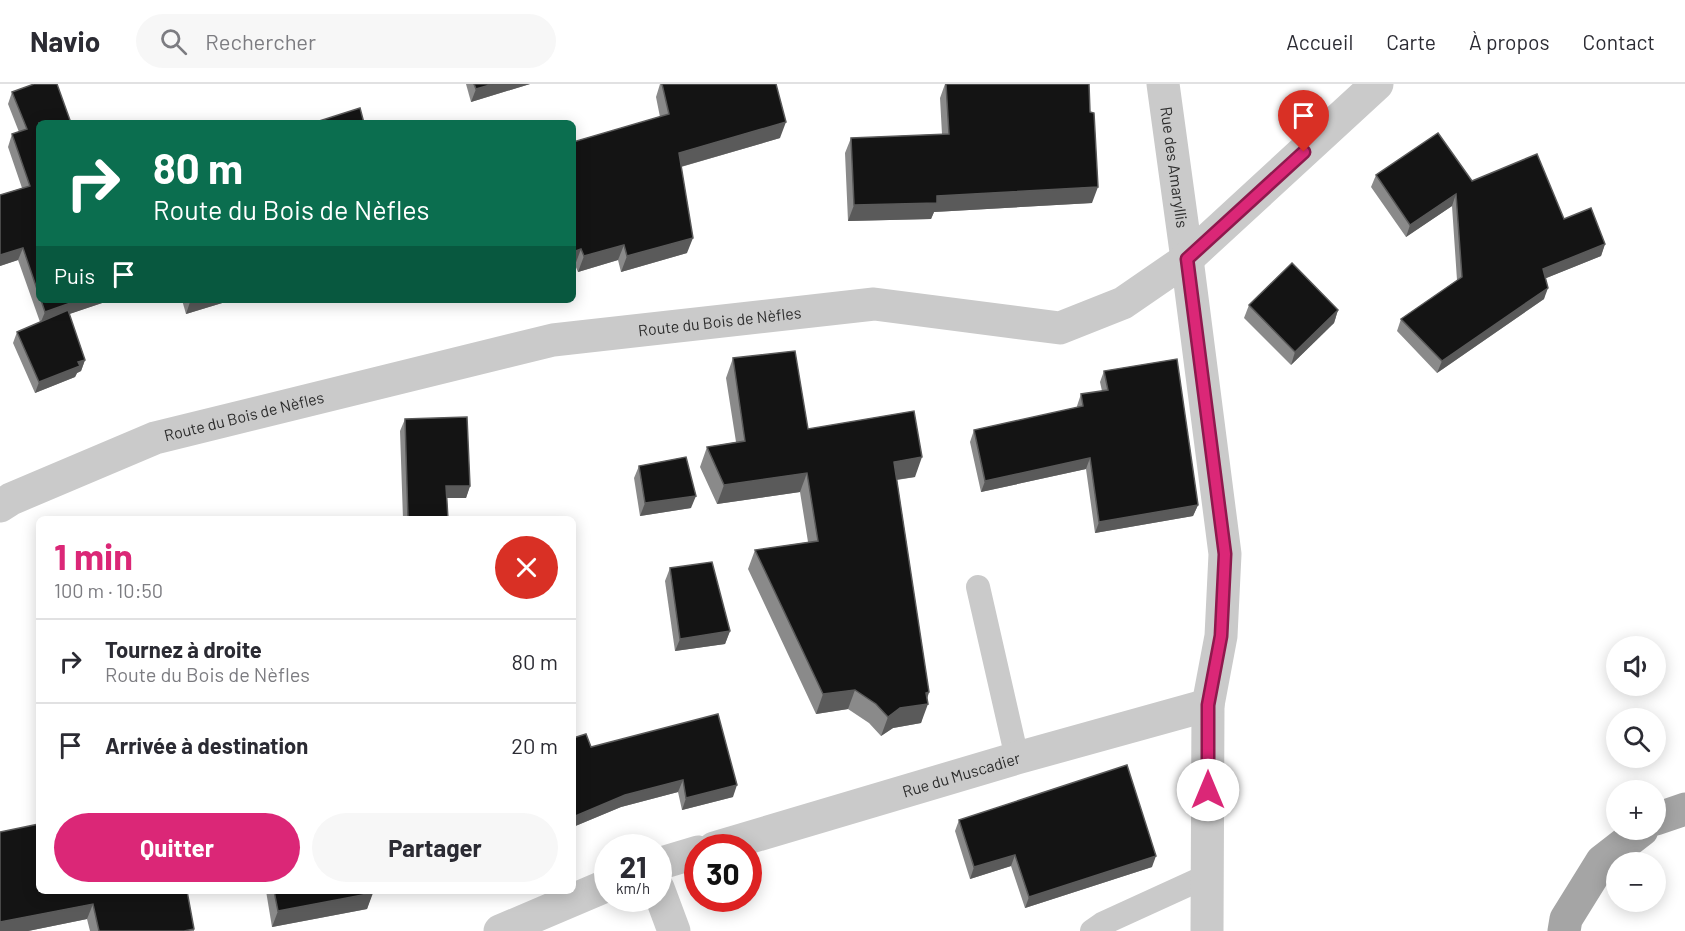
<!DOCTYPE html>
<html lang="fr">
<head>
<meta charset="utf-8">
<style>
  :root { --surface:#fff; --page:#f7f7f7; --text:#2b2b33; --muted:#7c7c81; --line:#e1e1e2; --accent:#db2777 }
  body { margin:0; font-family:Barlow,sans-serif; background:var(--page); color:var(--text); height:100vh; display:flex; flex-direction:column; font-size:22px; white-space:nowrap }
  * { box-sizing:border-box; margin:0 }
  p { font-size:20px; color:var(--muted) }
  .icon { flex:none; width:33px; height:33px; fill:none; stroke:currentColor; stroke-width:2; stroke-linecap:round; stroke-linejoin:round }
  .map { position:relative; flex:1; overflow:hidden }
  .sheet { position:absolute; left:36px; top:432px; width:540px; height:378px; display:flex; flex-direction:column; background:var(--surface); border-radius:9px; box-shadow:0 3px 15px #0003 }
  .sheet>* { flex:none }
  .top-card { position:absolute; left:36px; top:36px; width:540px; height:183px; border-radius:9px; box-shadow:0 3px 15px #0003; background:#0b6e4f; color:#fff; overflow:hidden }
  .controls { position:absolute; left:1606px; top:552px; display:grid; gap:12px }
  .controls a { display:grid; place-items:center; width:60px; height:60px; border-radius:50%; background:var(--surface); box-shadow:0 3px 15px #0003; font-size:30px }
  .speed { position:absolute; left:594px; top:750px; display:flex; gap:12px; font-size:30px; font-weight:700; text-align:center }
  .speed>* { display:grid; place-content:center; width:78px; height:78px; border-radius:50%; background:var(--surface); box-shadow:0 3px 15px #0003; line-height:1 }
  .speed small { font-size:15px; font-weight:400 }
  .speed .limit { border:9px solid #d22; background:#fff; color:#111 }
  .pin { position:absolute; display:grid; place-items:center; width:51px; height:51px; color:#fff; margin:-62px -26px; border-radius:50% 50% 50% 0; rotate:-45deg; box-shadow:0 0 6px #0007 }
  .pin .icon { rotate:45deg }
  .me { position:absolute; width:66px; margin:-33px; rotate:0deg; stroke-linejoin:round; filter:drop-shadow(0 0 4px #0008) }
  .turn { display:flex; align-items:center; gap:21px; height:126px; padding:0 18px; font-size:27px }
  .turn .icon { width:78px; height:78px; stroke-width:2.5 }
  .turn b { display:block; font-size:42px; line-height:51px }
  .then { display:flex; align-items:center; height:57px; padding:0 18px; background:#0003; gap:12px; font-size:22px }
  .round { display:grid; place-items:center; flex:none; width:63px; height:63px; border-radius:32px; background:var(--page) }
  .summary { display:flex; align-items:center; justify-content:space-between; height:102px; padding:0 18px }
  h1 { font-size:36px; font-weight:700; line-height:45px; color:var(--accent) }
  .primary-button { display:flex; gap:12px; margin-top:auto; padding:12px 18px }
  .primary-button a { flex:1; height:69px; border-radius:36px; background:var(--accent); color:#fff; font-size:24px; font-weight:700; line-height:69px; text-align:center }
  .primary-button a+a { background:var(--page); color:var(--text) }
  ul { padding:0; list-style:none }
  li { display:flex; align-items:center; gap:18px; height:84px; padding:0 18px; border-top:2px solid var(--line) }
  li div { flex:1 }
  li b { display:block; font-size:22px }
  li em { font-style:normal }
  header { display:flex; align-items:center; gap:36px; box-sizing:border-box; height:84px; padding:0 30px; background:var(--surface); border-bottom:2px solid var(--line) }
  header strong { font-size:28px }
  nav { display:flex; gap:33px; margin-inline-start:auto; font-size:21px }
  .search { width:420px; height:54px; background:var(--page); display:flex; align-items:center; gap:15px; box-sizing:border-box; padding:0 21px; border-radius:33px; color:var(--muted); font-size:22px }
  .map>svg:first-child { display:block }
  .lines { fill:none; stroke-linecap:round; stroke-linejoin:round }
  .service { stroke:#cacaca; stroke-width:24 }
  .minor { stroke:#cacaca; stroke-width:33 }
  .primary { stroke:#a5a5a5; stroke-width:33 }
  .wall { fill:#8a8a8a }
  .shaded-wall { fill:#5a5a5a }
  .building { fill:#141414; stroke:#5a5a5a; stroke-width:1.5 }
  .route-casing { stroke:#8e194d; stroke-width:15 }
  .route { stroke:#db2777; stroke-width:10 }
  .labels { text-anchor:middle; stroke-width:6; stroke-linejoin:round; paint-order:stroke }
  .street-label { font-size:16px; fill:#2d2d2d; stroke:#fff }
</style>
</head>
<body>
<header>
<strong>Navio</strong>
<div class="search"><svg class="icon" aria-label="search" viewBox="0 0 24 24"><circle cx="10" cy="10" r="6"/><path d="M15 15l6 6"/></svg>Rechercher</div>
<nav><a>Accueil</a><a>Carte</a><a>À propos</a><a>Contact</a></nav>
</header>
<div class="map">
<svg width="1685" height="847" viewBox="0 0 1685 847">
  <rect width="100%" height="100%" fill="#fff"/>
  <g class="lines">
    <g class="service">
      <path d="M978 503 1017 674"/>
      <path d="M1092 847 1102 840 1207 792"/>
    </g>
    <g class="minor">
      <path id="s1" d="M1163 0 1187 175 1225 470 1221 552 1208 621 1207 847"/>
      <path id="s2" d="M0 422 11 415 155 354 553 256 874 220 1060 244 1123 219 1187 175 1377 0"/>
      <path id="s3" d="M714 764 1017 674 1208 621"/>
      <path d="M658 780 698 768"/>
      <path d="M658 804 674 847"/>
      <path d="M500 847 608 801"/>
    </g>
    <g class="primary">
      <path d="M1656 735 1685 725"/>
      <path d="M1564 847 1566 835 1602 777 1642 746"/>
    </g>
  </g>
  <g class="wall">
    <path d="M466 0H530L471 18Z"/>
    <path d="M660 0H776L780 54 681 83 687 169 621 188 618 176 578 188 575 181 573 182V58L660 33 656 13Z"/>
    <path d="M945 0H946L1092 119 934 128 931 135 848 137 845 69 851 54 942 50 940 14Z"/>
    <path d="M12 8 39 39V216H111L69 230 85 276 81 287 77 289 75 293 35 309 13 259 17 248 40 238 18 176 0 182V111L22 104 8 63 12 50 19 48 8 20Z"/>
    <path d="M1376 91 1472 97 1564 135 1605 160 1601 172 1546 194 1544 215 1437 289 1397 247 1401 235 1457 196 1452 122 1406 153 1371 103Z"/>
    <path d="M182 216H232L186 230Z"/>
    <path d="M1249 221 1338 226 1334 239 1291 281 1244 234Z"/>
    <path d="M733 274 808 345 915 393 897 396 929 608 921 639 893 644 881 652 869 639 848 625 816 630 748 485 755 466 808 458 800 408 717 420 700 383 707 363 736 358 726 294Z"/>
    <path d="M1104 287 1198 421 1193 432 1095 449 1086 385 981 408 970 358 974 346 1077 324V322L1081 310 1102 307 1100 298Z"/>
    <path d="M405 335 470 402 466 414H447L448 435H403L400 347Z"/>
    <path d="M639 382 691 424 640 432 634 394Z"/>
    <path d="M670 484 730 547 725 560 675 567 665 497Z"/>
    <path d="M573 654 591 663 733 713 682 726 678 708 621 723 573 743Z"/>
    <path d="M959 736 1152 783 1025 824 1011 782 970 795 955 747Z"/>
    <path d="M0 748 194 845V847H90L87 835 28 847H0Z"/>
    <path d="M266 807H373L367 825 272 843Z"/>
  </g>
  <g class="shaded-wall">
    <path d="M493 0H530L471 18 476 5Z"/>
    <path d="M786 38 780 54 673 85 679 69Z"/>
    <path d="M1098 103 1092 119 934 128 931 135 848 137 854 121 937 112Z"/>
    <path d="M1456 110 1452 122 1406 153 1410 141Z"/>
    <path d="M693 154 687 169 621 188 627 172Z"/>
    <path d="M1605 160 1601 172 1539 197 1543 185Z"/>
    <path d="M624 161 618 176 578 188 584 172Z"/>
    <path d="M23 164 18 176 0 182V171Z"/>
    <path d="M581 165 575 181 573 182V168Z"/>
    <path d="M1548 204 1544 215 1437 289 1442 277Z"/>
    <path d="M79 216H111L40 240 45 228Z"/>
    <path d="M197 216H232L186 230 190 218Z"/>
    <path d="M1338 226 1334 239 1291 281 1295 268Z"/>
    <path d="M85 276 81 287 77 289 75 293 35 309 39 298 78 278Z"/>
    <path d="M922 373 915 393 887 397 894 378Z"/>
    <path d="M1090 374 1086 385 981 408 985 397Z"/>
    <path d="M807 389 800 408 717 420 724 401Z"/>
    <path d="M446 402H470L466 414H442Z"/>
    <path d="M696 412 691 424 640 432 645 419Z"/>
    <path d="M1198 421 1193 432 1095 449 1099 438Z"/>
    <path d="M730 547 725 560 675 567 680 555Z"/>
    <path d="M855 606 848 625 816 630 823 610Z"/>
    <path d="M929 608 925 620H928L921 639 893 644 881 652 888 633 900 624 926 609Z"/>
    <path d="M683 696 678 708 621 723 573 743V733L625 711Z"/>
    <path d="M737 701 733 713 682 726 686 714Z"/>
    <path d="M1015 771 1011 782 970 795 974 783Z"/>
    <path d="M1156 772 1152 783 1025 824 1029 813Z"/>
    <path d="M373 809 367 825 272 843 278 827Z"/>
    <path d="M93 820 87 835 28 847H0V838Z"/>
  </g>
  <g class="building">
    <path d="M34 0H57L71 39H39V211L23 164 0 171V111L30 102 12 50 27 45 12 8Z"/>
    <path d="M474 0H493L476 5Z"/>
    <path d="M662 0H776L786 38 679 69 693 154 627 172 624 161 584 172 581 165 573 168V58L669 30Z"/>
    <path d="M946 0H1089L1090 28 1094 29 1098 103 937 112V119L854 121 851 54 949 50Z"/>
    <path d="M360 24 364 39H313Z"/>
    <path d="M1438 49 1472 97 1537 70 1564 135 1591 124 1605 160 1543 185 1548 204 1442 277 1401 235 1462 193 1456 110 1410 141 1376 91Z"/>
    <path d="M1292 179 1338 226 1295 268 1249 221Z"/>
    <path d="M41 216H79L45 228Z"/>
    <path d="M68 226 85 276 78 278 80 282 39 298 17 248Z"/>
    <path d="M795 267 808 345 914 327 922 373 894 378 929 608 926 609 928 620 900 624 888 633 876 620 855 606 823 610 755 466 818 457 807 389 724 401 707 363 745 357 733 274Z"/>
    <path d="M1177 275 1198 421 1099 438 1090 374 985 397 974 346 1083 322 1081 310 1108 306 1104 287Z"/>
    <path d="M467 333 470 402H446L448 435H408L405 335Z"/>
    <path d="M686 373 696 412 645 419 639 382Z"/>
    <path d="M712 478 730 547 680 555 670 484Z"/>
    <path d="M718 630 737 701 686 714 683 696 625 711 573 733V654L586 650 591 663Z"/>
    <path d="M1127 681 1156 772 1029 813 1015 771 974 783 959 736Z"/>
    <path d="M39 740V807H187L194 845 184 847H99L93 820 0 838V748Z"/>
    <path d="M274 807H373V809L278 827Z"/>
  </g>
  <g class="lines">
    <defs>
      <path id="route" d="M1208 706V621L1221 552 1225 470 1187 175 1304 68"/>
    </defs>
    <use href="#route" class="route-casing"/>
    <use href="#route" class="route"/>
  </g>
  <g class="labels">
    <g class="street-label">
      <text dy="6" stroke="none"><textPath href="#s1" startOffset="84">Rue des Amaryllis</textPath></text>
      <text dy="6" stroke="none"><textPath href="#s2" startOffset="747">Route du Bois de Nèfles</textPath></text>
      <text dy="6" stroke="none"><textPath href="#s2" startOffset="261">Route du Bois de Nèfles</textPath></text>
      <text dy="6" stroke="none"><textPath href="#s3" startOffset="258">Rue du Muscadier</textPath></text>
    </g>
  </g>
</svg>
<div class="controls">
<a><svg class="icon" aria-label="sound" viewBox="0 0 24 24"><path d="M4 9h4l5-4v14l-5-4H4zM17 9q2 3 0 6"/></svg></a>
<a><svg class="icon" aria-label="search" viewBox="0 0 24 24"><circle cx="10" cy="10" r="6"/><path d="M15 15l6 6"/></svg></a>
<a>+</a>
<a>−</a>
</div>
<div class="speed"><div>21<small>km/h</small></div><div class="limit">30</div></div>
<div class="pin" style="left:1304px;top:68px;background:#d93025"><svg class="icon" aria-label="arrive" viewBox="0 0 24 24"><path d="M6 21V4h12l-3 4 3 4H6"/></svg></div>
<svg class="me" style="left:1208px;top:706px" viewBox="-20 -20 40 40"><circle r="19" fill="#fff"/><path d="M0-13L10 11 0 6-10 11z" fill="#db2777"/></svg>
<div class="top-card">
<div class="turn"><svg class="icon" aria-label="right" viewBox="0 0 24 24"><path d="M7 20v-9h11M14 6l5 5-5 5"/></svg><div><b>80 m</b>Route du Bois de Nèfles</div></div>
<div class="then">Puis<svg class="icon" aria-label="arrive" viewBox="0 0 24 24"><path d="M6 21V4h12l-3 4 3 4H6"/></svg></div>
</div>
<section class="sheet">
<div class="summary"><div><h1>1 min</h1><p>100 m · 10:50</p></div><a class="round" style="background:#d93025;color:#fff"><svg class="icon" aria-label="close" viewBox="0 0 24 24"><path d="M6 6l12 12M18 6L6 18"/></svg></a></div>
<ul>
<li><svg class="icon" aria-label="right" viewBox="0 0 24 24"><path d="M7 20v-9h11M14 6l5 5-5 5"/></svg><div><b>Tournez à droite</b><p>Route du Bois de Nèfles</p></div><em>80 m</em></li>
<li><svg class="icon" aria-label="arrive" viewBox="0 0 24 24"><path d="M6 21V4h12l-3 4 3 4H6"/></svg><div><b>Arrivée à destination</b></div><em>20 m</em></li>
</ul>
<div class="primary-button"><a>Quitter</a><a>Partager</a></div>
</section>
</div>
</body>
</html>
